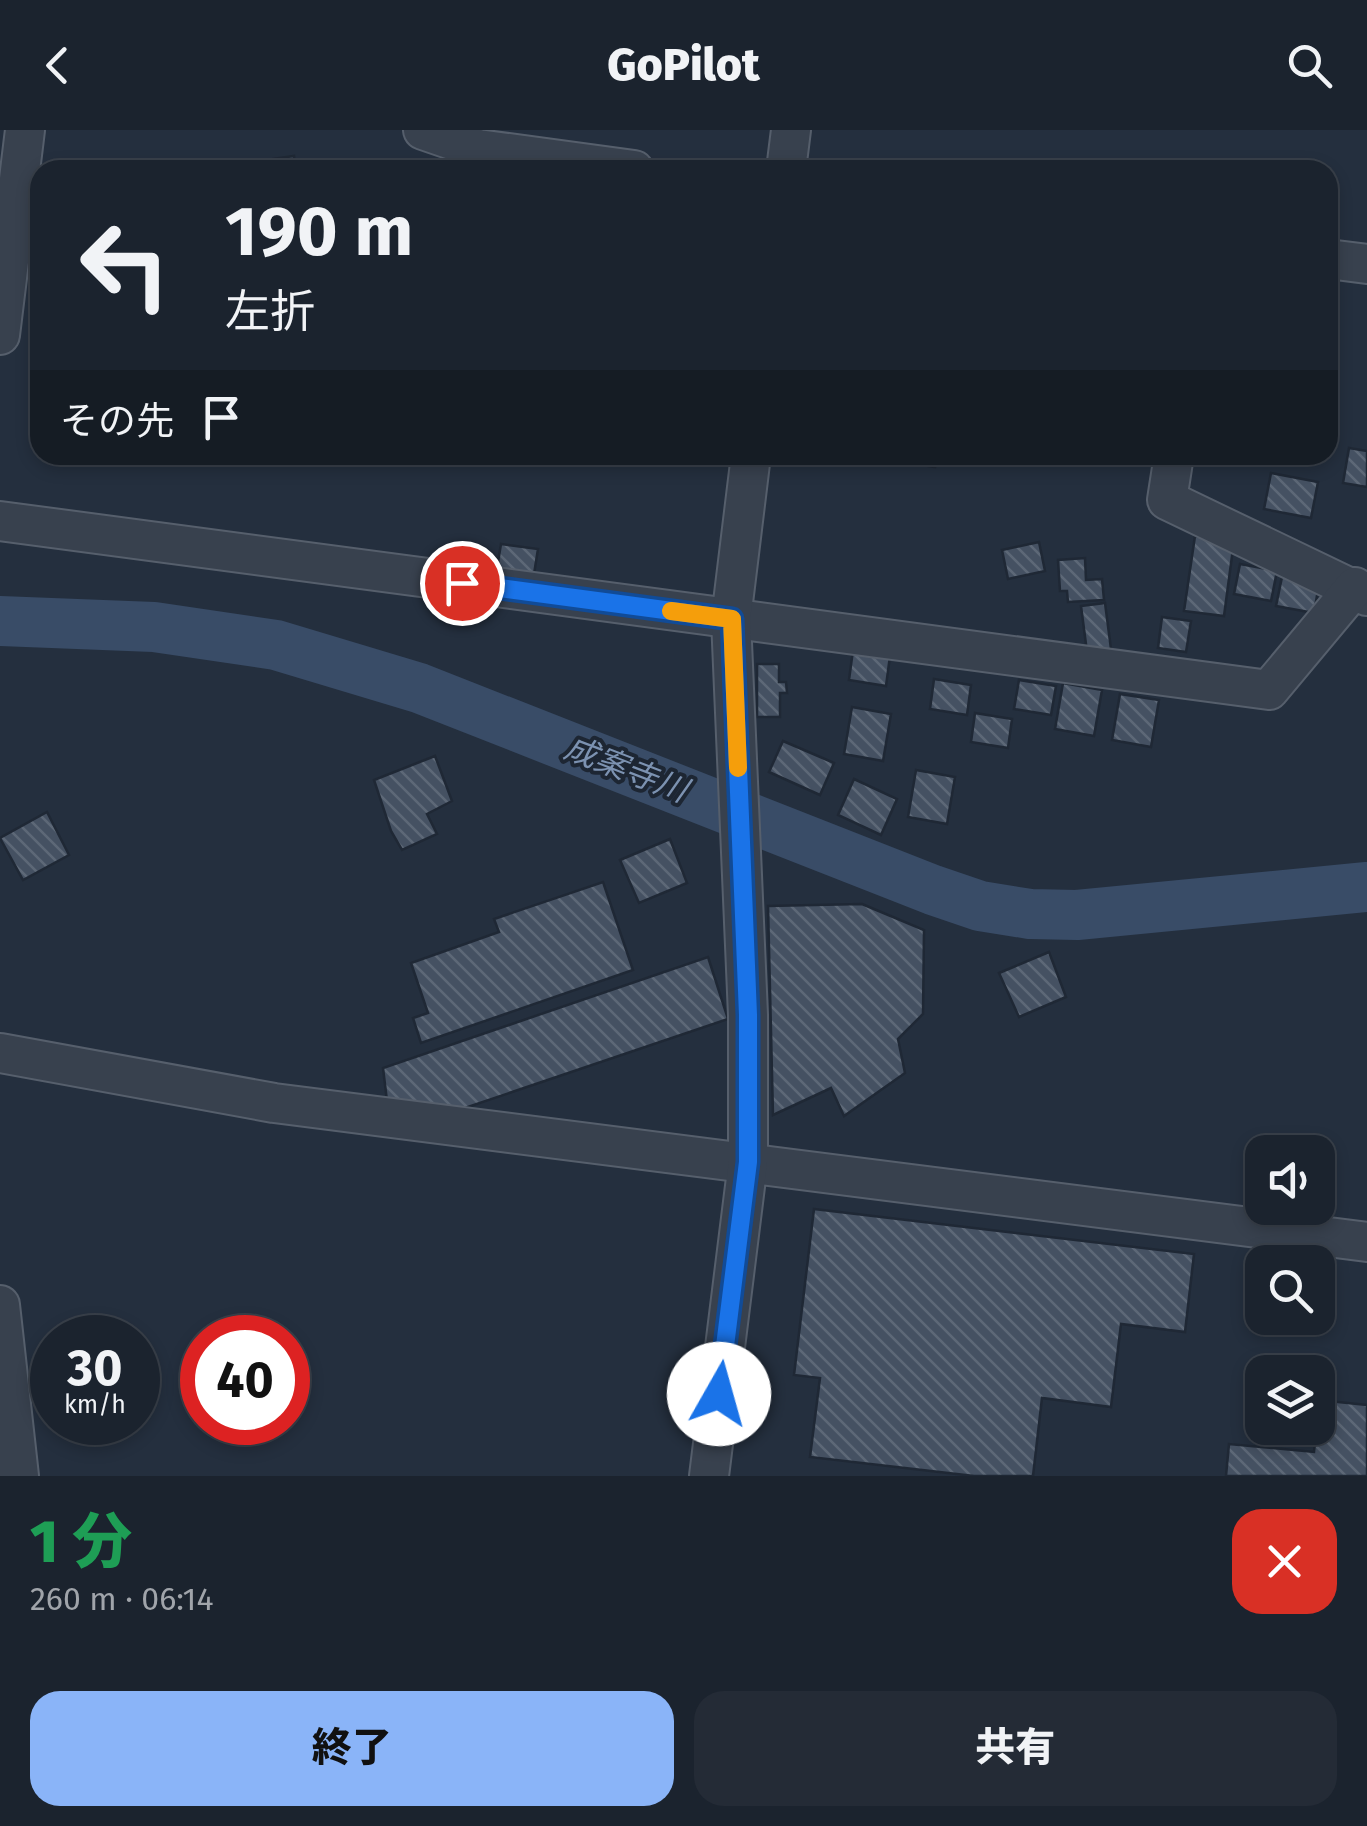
<!DOCTYPE html>
<html lang="ja">
<head>
<meta charset="utf-8">
<style>
  :root { --surface:#1b232e; --page:#242b36; --text:#f1f3f6; --muted:#a0a4aa; --line:#39404a; --accent:#8ab4f8 }
  body { margin:0; font-family:"Fira Sans","Noto Sans JP",sans-serif; background:var(--page); color:var(--text); height:100vh; display:flex; flex-direction:column; font-size:38px; white-space:nowrap }
  * { box-sizing:border-box; margin:0 }
  p { font-size:32px; color:var(--muted) }
  .icon { flex:none; width:55px; height:55px; fill:none; stroke:currentColor; stroke-width:2; stroke-linecap:round; stroke-linejoin:round }
  .map { position:relative; height:1346px; overflow:hidden }
  .panel { display:flex; flex-direction:column; background:var(--surface); flex:1 }
  .panel>* { flex:none }
  .top-card { position:absolute; left:30px; top:30px; width:1308px; height:305px; border-radius:30px; box-shadow:0 5px 15px #0003,0 0 0 2px var(--line); background:#1b232e; color:var(--text); overflow:hidden }
  .buttons { position:absolute; left:1245px; top:1005px; display:grid; gap:20px }
  .buttons a { display:grid; place-items:center; width:90px; height:90px; border-radius:20px; background:var(--surface); box-shadow:0 5px 15px #0003,0 0 0 2px var(--line); font-size:50px }
  .speed { position:absolute; left:30px; top:1185px; display:flex; gap:20px; font-size:50px; font-weight:700; text-align:center }
  .speed>* { display:grid; place-content:center; width:130px; height:130px; border-radius:50%; background:var(--surface); box-shadow:0 5px 15px #0003,0 0 0 2px var(--line); line-height:1 }
  .speed small { font-size:25px; font-weight:400 }
  .speed .limit { border:15px solid #d22; background:#fff; color:#111 }
  .pin { position:absolute; display:grid; place-items:center; width:85px; height:85px; color:#fff; margin:-42px; border:5px solid #fff; border-radius:50%; box-shadow:0 2px 10px #0007 }
  .me { position:absolute; width:110px; margin:-55px; rotate:7deg; stroke-linejoin:round; filter:drop-shadow(0 0 8px #0008) }
  .turn { display:flex; align-items:center; gap:35px; height:210px; padding:0 30px; font-size:45px }
  .turn .icon { width:130px; height:130px; stroke-width:2.5 }
  .turn b { display:block; font-size:70px; line-height:85px }
  .then { display:flex; align-items:center; height:95px; padding:0 30px; background:#0003; gap:20px; font-size:38px }
  .round { display:grid; place-items:center; flex:none; width:105px; height:105px; border-radius:30px; background:var(--page) }
  .summary { display:flex; align-items:center; justify-content:space-between; height:170px; padding:0 30px }
  h1 { font-size:60px; font-weight:800; line-height:75px; color:#1e9e55 }
  .cta { display:flex; gap:20px; margin-top:auto; padding:20px 30px }
  .cta a { flex:1; height:115px; border-radius:30px; background:var(--accent); color:#111; font-size:40px; font-weight:800; line-height:115px; text-align:center }
  .cta a+a { background:var(--page); color:var(--text) }
  header { display:flex; justify-content:space-between; align-items:center; height:130px; padding:0 30px; background:var(--surface); font-size:45px; font-weight:800 }
  .map>svg:first-child { display:block }
  .lines { fill:none; stroke-linecap:round; stroke-linejoin:round }
  .river { stroke:#394c67; stroke-width:50 }
  .building { fill:url(#building-back-hatch); stroke:#1f2835; stroke-width:2.5 }
  .minor-casing { stroke:#565f6c; stroke-width:42 }
  .minor { stroke:#38414e; stroke-width:38 }
  .route-casing { stroke:#114b97; stroke-width:25 }
  .route { stroke:#1a73e8; stroke-width:18 }
  .slow { stroke:#f59e0b; stroke-width:18 }
  .labels { text-anchor:middle; stroke-width:8; stroke-linejoin:round; paint-order:stroke }
  .water-label { font-size:32px; font-style:italic; fill:#7c92b1; stroke:#1d2633 }
</style>
</head>
<body>
<header><svg class="icon" aria-label="back" viewBox="0 0 24 24"><path d="M15 5l-7 7 7 7"/></svg>GoPilot<svg class="icon" aria-label="search" viewBox="0 0 24 24"><circle cx="10" cy="10" r="6"/><path d="M15 15l6 6"/></svg></header>
<div class="map">
<svg width="1367" height="1346" viewBox="0 0 1367 1346">
  <defs>
    <pattern id="building-back-hatch" width="6" height="6" patternUnits="userSpaceOnUse" patternTransform="scale(2.5)"><rect width="6" height="6" fill="#455162"/><path d="M-1 5l2 2M0 0l6 6M5-1l2 2" fill="none" stroke="#5d6877"/></pattern>
  </defs>
  <rect width="100%" height="100%" fill="#242f3e"/>
  <g class="lines">
    <path class="river" d="M0 491 154 497 276 515 419 558 933 760 980 776 1030 784 1077 785 1367 757"/>
  </g>
  <g class="building">
    <path d="M294 26 295 40H268L266 30Z"/>
    <path d="M1349 318 1367 321V357L1343 353Z"/>
    <path d="M846 325H884L883 331Z"/>
    <path d="M899 325H937L935 337 898 331Z"/>
    <path d="M1215 325H1257L1256 333Z"/>
    <path d="M1271 343 1318 352 1311 388 1264 379Z"/>
    <path d="M1195 406 1234 411 1224 486 1184 481Z"/>
    <path d="M1039 412 1045 441 1008 449 1002 420Z"/>
    <path d="M501 414 538 419 534 444 497 438Z"/>
    <path d="M1085 428 1086 450 1102 449 1104 470 1068 472 1067 461H1060L1058 430Z"/>
    <path d="M1240 434 1277 441 1271 471 1234 464Z"/>
    <path d="M1282 447 1319 454 1314 483 1276 476Z"/>
    <path d="M1105 473 1111 519 1087 522 1081 476Z"/>
    <path d="M1162 487 1191 491 1186 522 1158 518Z"/>
    <path d="M853 520 890 526 886 556 849 550Z"/>
    <path d="M757 534H779V552H786L787 563H780V587H757Z"/>
    <path d="M934 549 971 555 967 585 930 579Z"/>
    <path d="M1019 550 1056 556 1051 585 1014 579Z"/>
    <path d="M1063 553 1102 560 1094 606 1055 599Z"/>
    <path d="M1120 564 1159 570 1151 617 1112 610Z"/>
    <path d="M852 577 891 584 883 631 844 624Z"/>
    <path d="M975 583 1012 589 1008 618 971 612Z"/>
    <path d="M783 611 834 633 820 665 769 642Z"/>
    <path d="M435 626 452 671 427 684 437 704 402 720 391 701 374 650Z"/>
    <path d="M916 640 955 647 947 694 908 687Z"/>
    <path d="M854 649 897 669 881 705 838 685Z"/>
    <path d="M47 682 69 725 23 750 0 708Z"/>
    <path d="M670 709 687 753 639 773 620 730Z"/>
    <path d="M603 752 633 840 421 913 413 888 428 883 411 833 499 802 494 789Z"/>
    <path d="M862 774 924 800 923 884 898 909 905 943 844 986 831 958 773 985 768 776Z"/>
    <path d="M1049 822 1066 867 1019 887 999 843Z"/>
    <path d="M708 827 728 889 459 980 387 971 383 938Z"/>
    <path d="M814 1079 1194 1124 1185 1202 1121 1194 1111 1277 1042 1268 1033 1346H974L810 1327 820 1248 794 1245Z"/>
    <path d="M1319 1270 1367 1275V1346H1226L1229 1314 1314 1322Z"/>
  </g>
  <g class="lines">
    <defs>
      <g id="minor">
        <path d="M423 0 478 19 634 40"/>
        <path d="M786 40 791 0"/>
        <path d="M1328 129 1367 134"/>
        <path d="M0 205 25 0"/>
        <path d="M1174 325 1167 370 1367 466"/>
        <path d="M0 391 1269 560 1355 457"/>
        <path d="M0 923 274 973 1367 1112"/>
        <path d="M0 1175 19 1346"/>
        <path d="M709 1346 748 1032V885L731 489 751 325"/>
      </g>
    </defs>
    <use href="#minor" class="minor-casing"/>
    <use href="#minor" class="minor"/>
  </g>
  <g class="lines">
    <defs>
      <path id="route" d="M462 453 732 489 748 885V1032L719 1264"/>
    </defs>
    <use href="#route" class="route-casing"/>
    <use href="#route" class="route"/>
    <path class="slow" d="M671 481 732 489 738 638"/>
  </g>
  <g class="labels">
    <g class="water-label">
      <text transform="translate(626 639) rotate(21)" y="11">成案寺川</text>
    </g>
  </g>
</svg>
<div class="buttons">
<a><svg class="icon" aria-label="sound" viewBox="0 0 24 24"><path d="M4 9h4l5-4v14l-5-4H4zM17 9q2 3 0 6"/></svg></a>
<a><svg class="icon" aria-label="search" viewBox="0 0 24 24"><circle cx="10" cy="10" r="6"/><path d="M15 15l6 6"/></svg></a>
<a><svg class="icon" aria-label="layers" viewBox="0 0 24 24"><path d="M12 4l9 5-9 5-9-5zM3 14l9 5 9-5"/></svg></a>
</div>
<div class="speed"><div>30<small>km/h</small></div><div class="limit">40</div></div>
<div class="pin" style="left:462px;top:453px;background:#d93025"><svg class="icon" aria-label="arrive" viewBox="0 0 24 24"><path d="M6 21V4h12l-3 4 3 4H6"/></svg></div>
<svg class="me" style="left:719px;top:1264px" viewBox="-20 -20 40 40"><circle r="19" fill="#fff"/><path d="M0-13L10 11 0 6-10 11z" fill="#1a73e8"/></svg>
<div class="top-card">
<div class="turn"><svg class="icon" aria-label="left" viewBox="0 0 24 24"><path d="M17 20v-9H6M10 6l-5 5 5 5"/></svg><div><b>190 m</b>左折</div></div>
<div class="then">その先<svg class="icon" aria-label="arrive" viewBox="0 0 24 24"><path d="M6 21V4h12l-3 4 3 4H6"/></svg></div>
</div>
</div>
<section class="panel">
<div class="summary"><div><h1>1 分</h1><p>260 m · 06:14</p></div><a class="round" style="background:#d93025;color:#fff"><svg class="icon" aria-label="close" viewBox="0 0 24 24"><path d="M6 6l12 12M18 6L6 18"/></svg></a></div>
<div class="cta"><a>終了</a><a>共有</a></div>
</section>
</body>
</html>
